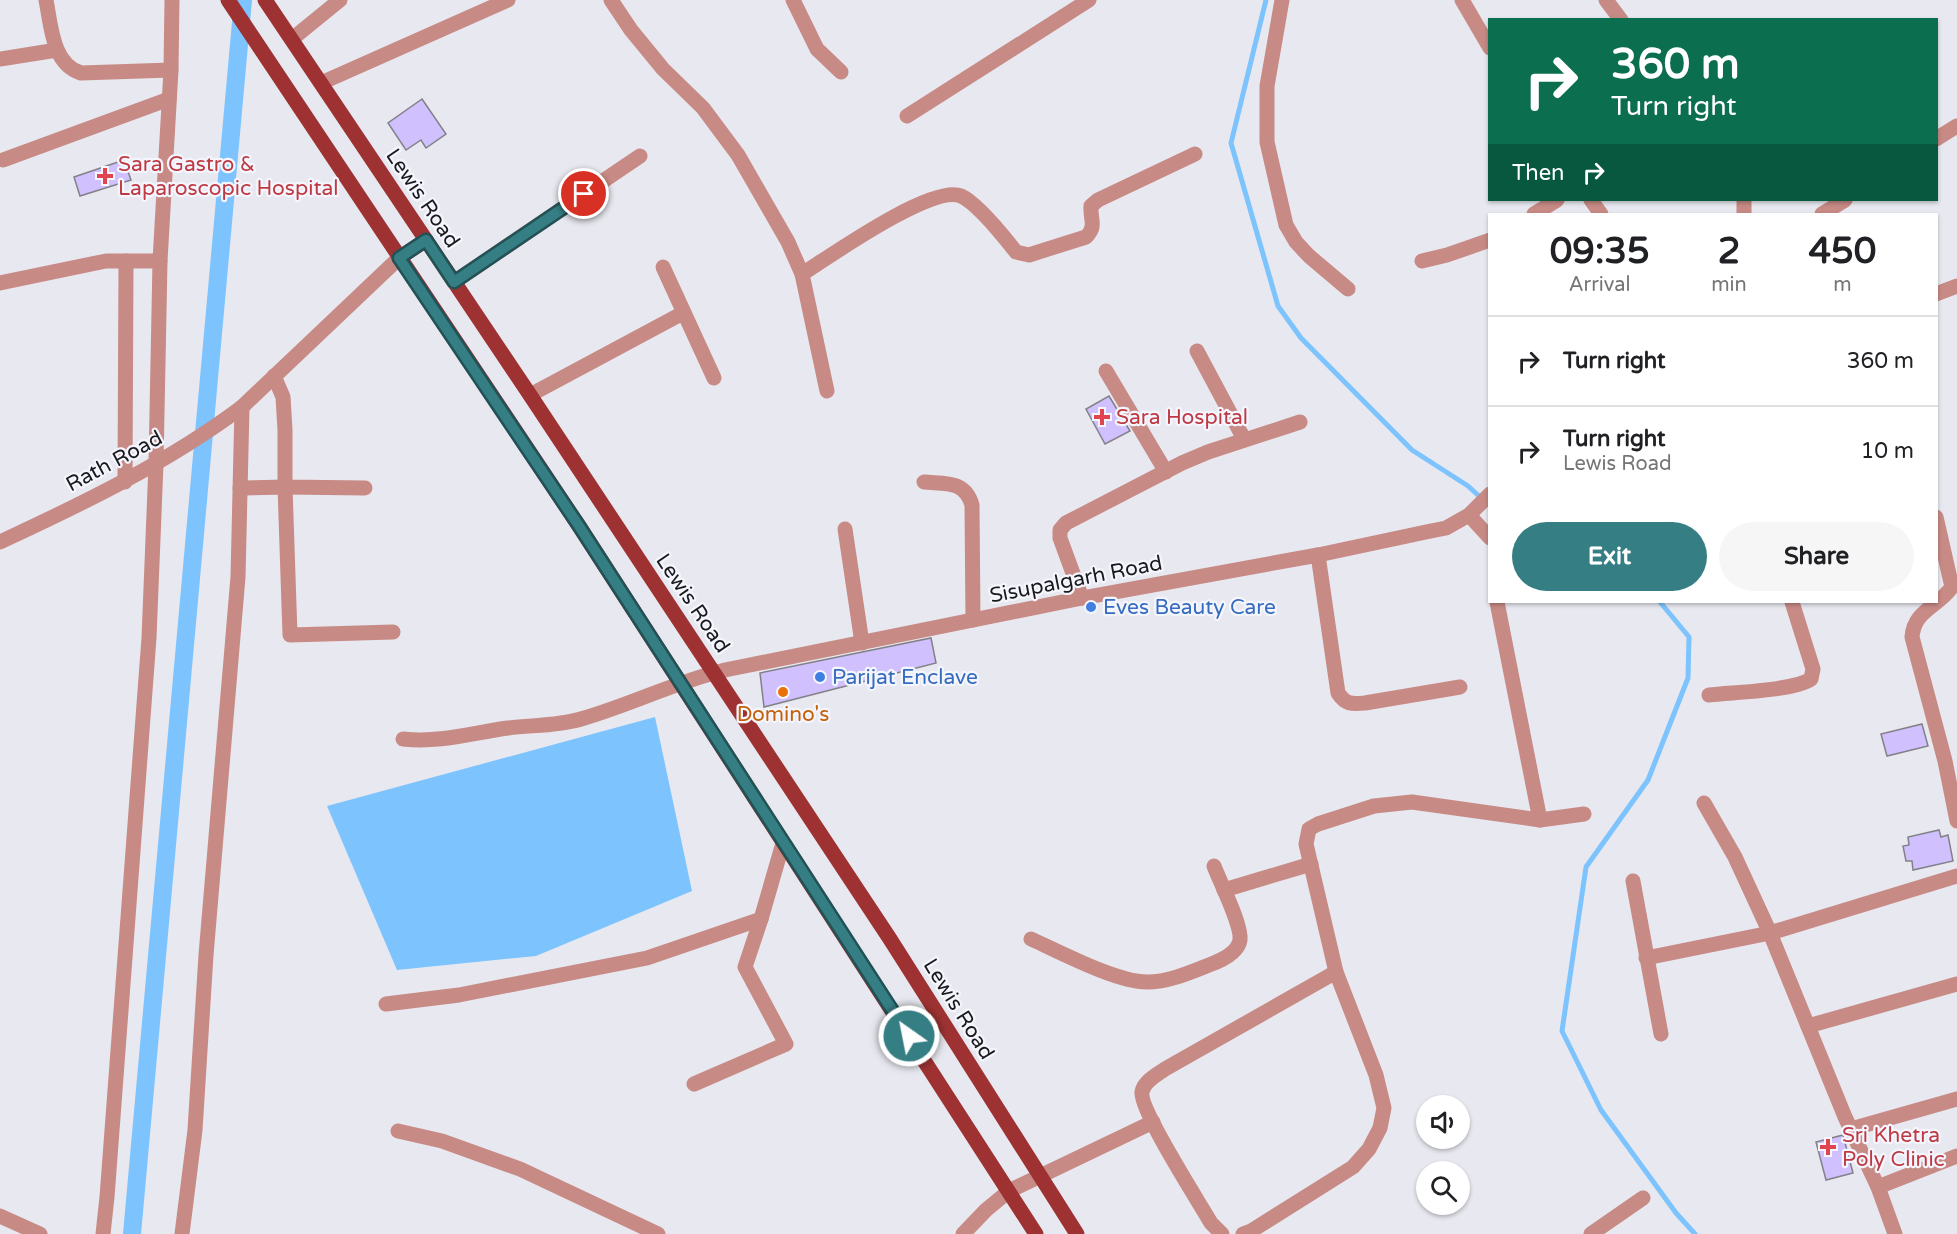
<!DOCTYPE html>
<html lang="en">
<head>
<meta charset="utf-8">
<style>
  :root { --surface:#fff; --page:#f6f6f6; --text:#202124; --muted:#757577; --line:#e0e0e0; --accent:#357e84 }
  body { margin:0; font-family:"Varela Round",sans-serif; background:var(--page); color:var(--text); height:100vh; display:flex; flex-direction:column; font-size:22px; white-space:nowrap }
  * { box-sizing:border-box; margin:0 }
  p { font-size:20px; color:var(--muted) }
  .icon { flex:none; width:33px; height:33px; fill:none; stroke:currentColor; stroke-width:2; stroke-linecap:round; stroke-linejoin:round }
  .map { position:relative; flex:1; overflow:hidden }
  .drawer { position:absolute; left:1488px; top:213px; width:450px; height:390px; display:flex; flex-direction:column; background:var(--surface); border-radius:0px; box-shadow:0 2px 4px #0004 }
  .drawer>* { flex:none }
  .banner { position:absolute; left:1488px; top:18px; width:450px; height:183px; border-radius:0px; box-shadow:0 2px 4px #0004; background:#0b6e4f; color:#fff; overflow:hidden }
  .controls { position:absolute; left:1416px; top:1095px; display:grid; gap:12px }
  .controls a { display:grid; place-items:center; width:54px; height:54px; border-radius:50%; background:var(--surface); box-shadow:0 2px 4px #0004; font-size:30px }
  .pin { position:absolute; display:grid; place-items:center; width:51px; height:51px; color:#fff; margin:-26px; border:3px solid #fff; border-radius:50%; box-shadow:0 2px 6px #0007 }
  .me { position:absolute; width:66px; margin:-33px; rotate:327deg; stroke-linejoin:round; filter:drop-shadow(0 0 4px #0008) }
  .turn { display:flex; align-items:center; gap:21px; height:126px; padding:0 24px; font-size:27px }
  .turn .icon { width:78px; height:78px; stroke-width:2.5 }
  .turn b { display:block; font-size:42px; line-height:51px }
  .then { display:flex; align-items:center; height:57px; padding:0 24px; background:#0003; gap:12px; font-size:22px }
  .eta { display:flex; justify-content:space-evenly; align-items:center; height:102px; text-align:center }
  .eta b { font-size:36px; font-weight:700; line-height:42px }
  .cta { display:flex; gap:12px; margin-top:auto; padding:12px 24px }
  .cta a { flex:1; height:69px; border-radius:36px; background:var(--accent); color:#fff; font-size:24px; font-weight:700; line-height:69px; text-align:center }
  .cta a+a { background:var(--page); color:var(--text) }
  ul { padding:0; list-style:none }
  li { display:flex; align-items:center; gap:18px; height:90px; padding:0 24px; border-top:2px solid var(--line) }
  li div { flex:1 }
  li b { display:block; font-size:22px }
  li em { font-style:normal }
  .map>svg:first-child { display:block }
  .water { fill:#7dc4fe }
  .lines { fill:none; stroke-linecap:round; stroke-linejoin:round }
  .stream { stroke:#7dc4fe; stroke-width:5 }
  .canal { stroke:#7dc4fe; stroke-width:18 }
  .building { fill:#d0c0fe; stroke:#838188; stroke-width:1.5 }
  .minor { stroke:#c78a85; stroke-width:15 }
  .major { stroke:#9e3232; stroke-width:15 }
  .route-casing { stroke:#225256; stroke-width:15 }
  .route { stroke:#357e84; stroke-width:10 }
  .health-dot { fill:#e0444e; stroke:#f5f5fe; stroke-width:2 }
  .shop-dot { fill:#3f7fe0; stroke:#f5f5fe; stroke-width:2 }
  .food-dot { fill:#e8710a; stroke:#f5f5fe; stroke-width:2 }
  .labels { text-anchor:middle; stroke-width:4.5; stroke-linejoin:round; paint-order:stroke }
  .health-label { font-size:21px; fill:#be3a42; stroke:#f5f5fe; text-anchor:start }
  .street-label { font-size:21px; fill:#1a1a1d; stroke:#f5f5fe }
  .shop-label { font-size:21px; fill:#366cbe; stroke:#f5f5fe; text-anchor:start }
  .food-label { font-size:21px; fill:#c56008; stroke:#f5f5fe }
</style>
</head>
<body>
<div class="map">
<svg width="1957" height="1234" viewBox="0 0 1957 1234">
  <rect width="100%" height="100%" fill="#e8e8f0"/>
  <path class="water" d="M655 717 692 891 536 956 397 970 327 806Z"/>
  <g class="lines">
    <g class="stream">
      <path d="M1266 0 1231 143 1278 306 1301 338 1412 450 1468 486 1490 506"/>
      <path d="M1660 602 1689 637 1688 678 1648 780 1586 867 1562 1031 1601 1110 1676 1213 1695 1234"/>
    </g>
    <path class="canal" d="M132 1234 243 0"/>
  </g>
  <g class="building">
    <path d="M422 99 446 134 426 148 421 140 406 150 388 123Z"/>
    <path d="M124 160 131 180 80 196 74 177Z"/>
    <path d="M1109 396 1130 431 1105 444 1086 409Z"/>
    <path d="M931 638 936 663 764 707 760 673Z"/>
    <path d="M1922 724 1928 746 1887 756 1881 734Z"/>
    <path d="M1939 830 1941 837 1948 835 1953 861 1913 870 1912 861H1906L1903 846 1909 845 1908 837Z"/>
    <path d="M1843 1135 1853 1173 1826 1180 1816 1142Z"/>
  </g>
  <g class="lines">
    <g class="minor">
      <path d="M46 0C51 25 52 64 81 73L171 70"/>
      <path d="M611 0 631 30 663 69 703 108 738 155 788 242 802 274 827 391"/>
      <path d="M793 0 817 49 841 72"/>
      <path d="M1282 0 1267 86V142L1286 225 1296 242 1309 256 1348 289"/>
      <path d="M1462 0 1490 48"/>
      <path d="M1606 0 1621 20"/>
      <path d="M292 39 340 0"/>
      <path d="M0 59 57 50"/>
      <path d="M321 83 508 0"/>
      <path d="M907 116 1089 0"/>
      <path d="M1936 139 1957 126"/>
      <path d="M3 160 169 99"/>
      <path d="M1591 200 1601 214"/>
      <path d="M1744 200V214"/>
      <path d="M1534 214 1557 200"/>
      <path d="M1822 214 1845 200"/>
      <path d="M1422 261 1447 255 1490 240"/>
      <path d="M663 267 714 378"/>
      <path d="M802 274C829 257 932 184 961 196 977 203 1005 238 1016 252L1029 255 1086 237C1097 226 1090 220 1091 206L1098 200 1195 154"/>
      <path d="M454 282 640 156"/>
      <path d="M0 283 106 261H160"/>
      <path d="M1936 294 1957 286"/>
      <path d="M1197 351 1244 439"/>
      <path d="M1106 371 1166 472"/>
      <path d="M274 376 283 397 285 430V487L365 488"/>
      <path d="M530 395 683 313"/>
      <path d="M125 482 126 261"/>
      <path d="M924 482C945 484 965 480 972 505L973 620"/>
      <path d="M240 488 285 487 290 635 393 632"/>
      <path d="M1469 515 1490 538"/>
      <path d="M1936 517 1952 587C1937 608 1914 610 1912 637L1945 761 1957 821"/>
      <path d="M845 529 862 643"/>
      <path d="M0 542C84 503 167 463 242 407L399 258"/>
      <path d="M1318 555 1338 693C1346 705 1352 704 1365 703L1460 687"/>
      <path d="M1082 598 1060 538V530L1066 523 1182 463 1208 452 1300 422"/>
      <path d="M1497 602 1540 820"/>
      <path d="M1709 695C1734 692 1793 691 1811 679L1813 669 1792 602"/>
      <path d="M403 739C441 743 471 733 508 728 532 725 558 726 581 719 630 705 675 682 725 670L1082 598 1318 555 1426 532 1446 528 1469 515 1490 494"/>
      <path d="M1704 803 1735 857 1770 933 1845 1117 1878 1187 1895 1234"/>
      <path d="M1633 881 1661 1034"/>
      <path d="M1224 890 1311 864"/>
      <path d="M1031 939C1060 952 1116 982 1147 982 1168 982 1189 973 1209 965 1220 961 1238 953 1240 940 1242 925 1220 882 1214 866"/>
      <path d="M1646 958 1770 933 1957 876"/>
      <path d="M386 1004 459 995 647 958 761 919 783 843"/>
      <path d="M1808 1026 1957 984"/>
      <path d="M694 1084 786 1044 745 967 761 919"/>
      <path d="M1851 1129 1957 1099"/>
      <path d="M398 1131 442 1141 520 1169 658 1234"/>
      <path d="M1878 1187 1957 1156"/>
      <path d="M0 1216 40 1234"/>
      <path d="M103 1234 107 1197 149 638 156 464 160 261 171 70 172 0"/>
      <path d="M182 1234 195 1130 206 955 238 577 242 407"/>
      <path d="M963 1234 986 1210 1009 1191 1153 1122"/>
      <path d="M1222 1234 1211 1223C1199 1202 1139 1109 1142 1092 1144 1081 1157 1075 1165 1069L1336 972"/>
      <path d="M1243 1234 1251 1231 1353 1167 1369 1149 1380 1128 1384 1108 1376 1075 1336 972 1306 844 1309 829 1318 824 1374 806 1412 802 1540 820 1584 814"/>
      <path d="M1591 1234 1643 1198"/>
    </g>
    <g class="major">
      <path d="M228 0 579 526 1036 1234"/>
      <path d="M265 0 530 395 890 939 1077 1234"/>
      <path d="M399 258 426 240"/>
    </g>
  </g>
  <g class="lines">
    <defs>
      <path id="route" d="M584 194 454 282 426 240 399 258 579 526 909 1036"/>
    </defs>
    <use href="#route" class="route-casing"/>
    <use href="#route" class="route"/>
  </g>
  <g class="health-dot">
    <path d="M102 167h6v6h6v6h-6v6h-6v-6h-6v-6h6z"/>
    <path d="M1099 408h6v6h6v6h-6v6h-6v-6h-6v-6h6z"/>
    <path d="M1825 1138h6v6h6v6h-6v6h-6v-6h-6v-6h6z"/>
  </g>
  <g class="shop-dot">
    <circle cx="1091" cy="607" r="6"/>
    <circle cx="820" cy="677" r="6"/>
  </g>
  <circle class="food-dot" cx="783" cy="692" r="6"/>
  <g class="labels">
    <g class="health-label">
      <text x="118" y="171">Sara Gastro &amp;<tspan x="118" dy="24">Laparoscopic Hospital</tspan></text>
      <text x="1116" y="424">Sara Hospital</text>
      <text x="1842" y="1142">Sri Khetra<tspan x="1842" dy="24">Poly Clinic</tspan></text>
    </g>
    <g class="street-label">
      <text transform="translate(423 198) rotate(56)" y="7">Lewis Road</text>
      <text transform="translate(114 461) rotate(-28)" y="7">Rath Road</text>
      <text transform="translate(1076 579) rotate(-11)" y="7">Sisupalgarh Road</text>
      <text transform="translate(693 603) rotate(56)" y="7">Lewis Road</text>
      <text transform="translate(959 1009) rotate(58)" y="7">Lewis Road</text>
    </g>
    <g class="shop-label">
      <text x="1103" y="614">Eves Beauty Care</text>
      <text x="832" y="684">Parijat Enclave</text>
    </g>
    <g class="food-label">
      <text x="783" y="721">Domino's</text>
    </g>
  </g>
</svg>
<div class="controls">
<a><svg class="icon" aria-label="sound" viewBox="0 0 24 24"><path d="M4 9h4l5-4v14l-5-4H4zM17 9q2 3 0 6"/></svg></a>
<a><svg class="icon" aria-label="search" viewBox="0 0 24 24"><circle cx="10" cy="10" r="6"/><path d="M15 15l6 6"/></svg></a>
</div>
<div class="pin" style="left:584px;top:194px;background:#d93025"><svg class="icon" aria-label="arrive" viewBox="0 0 24 24"><path d="M6 21V4h12l-3 4 3 4H6"/></svg></div>
<svg class="me" style="left:909px;top:1036px" viewBox="-20 -20 40 40"><circle r="17" fill="#357e84" stroke="#fff" stroke-width="3"/><path d="M0-11L8 9 0 5-8 9z" fill="#fff"/></svg>
<div class="banner">
<div class="turn"><svg class="icon" aria-label="right" viewBox="0 0 24 24"><path d="M7 20v-9h11M14 6l5 5-5 5"/></svg><div><b>360 m</b>Turn right</div></div>
<div class="then">Then<svg class="icon" aria-label="right" viewBox="0 0 24 24"><path d="M7 20v-9h11M14 6l5 5-5 5"/></svg></div>
</div>
<section class="drawer">
<div class="eta">
<div><b>09:35</b><p>Arrival</p></div>
<div><b>2</b><p>min</p></div>
<div><b>450</b><p>m</p></div>
</div>
<ul>
<li><svg class="icon" aria-label="right" viewBox="0 0 24 24"><path d="M7 20v-9h11M14 6l5 5-5 5"/></svg><div><b>Turn right</b></div><em>360 m</em></li>
<li><svg class="icon" aria-label="right" viewBox="0 0 24 24"><path d="M7 20v-9h11M14 6l5 5-5 5"/></svg><div><b>Turn right</b><p>Lewis Road</p></div><em>10 m</em></li>
</ul>
<div class="cta"><a>Exit</a><a>Share</a></div>
</section>
</div>
</body>
</html>
